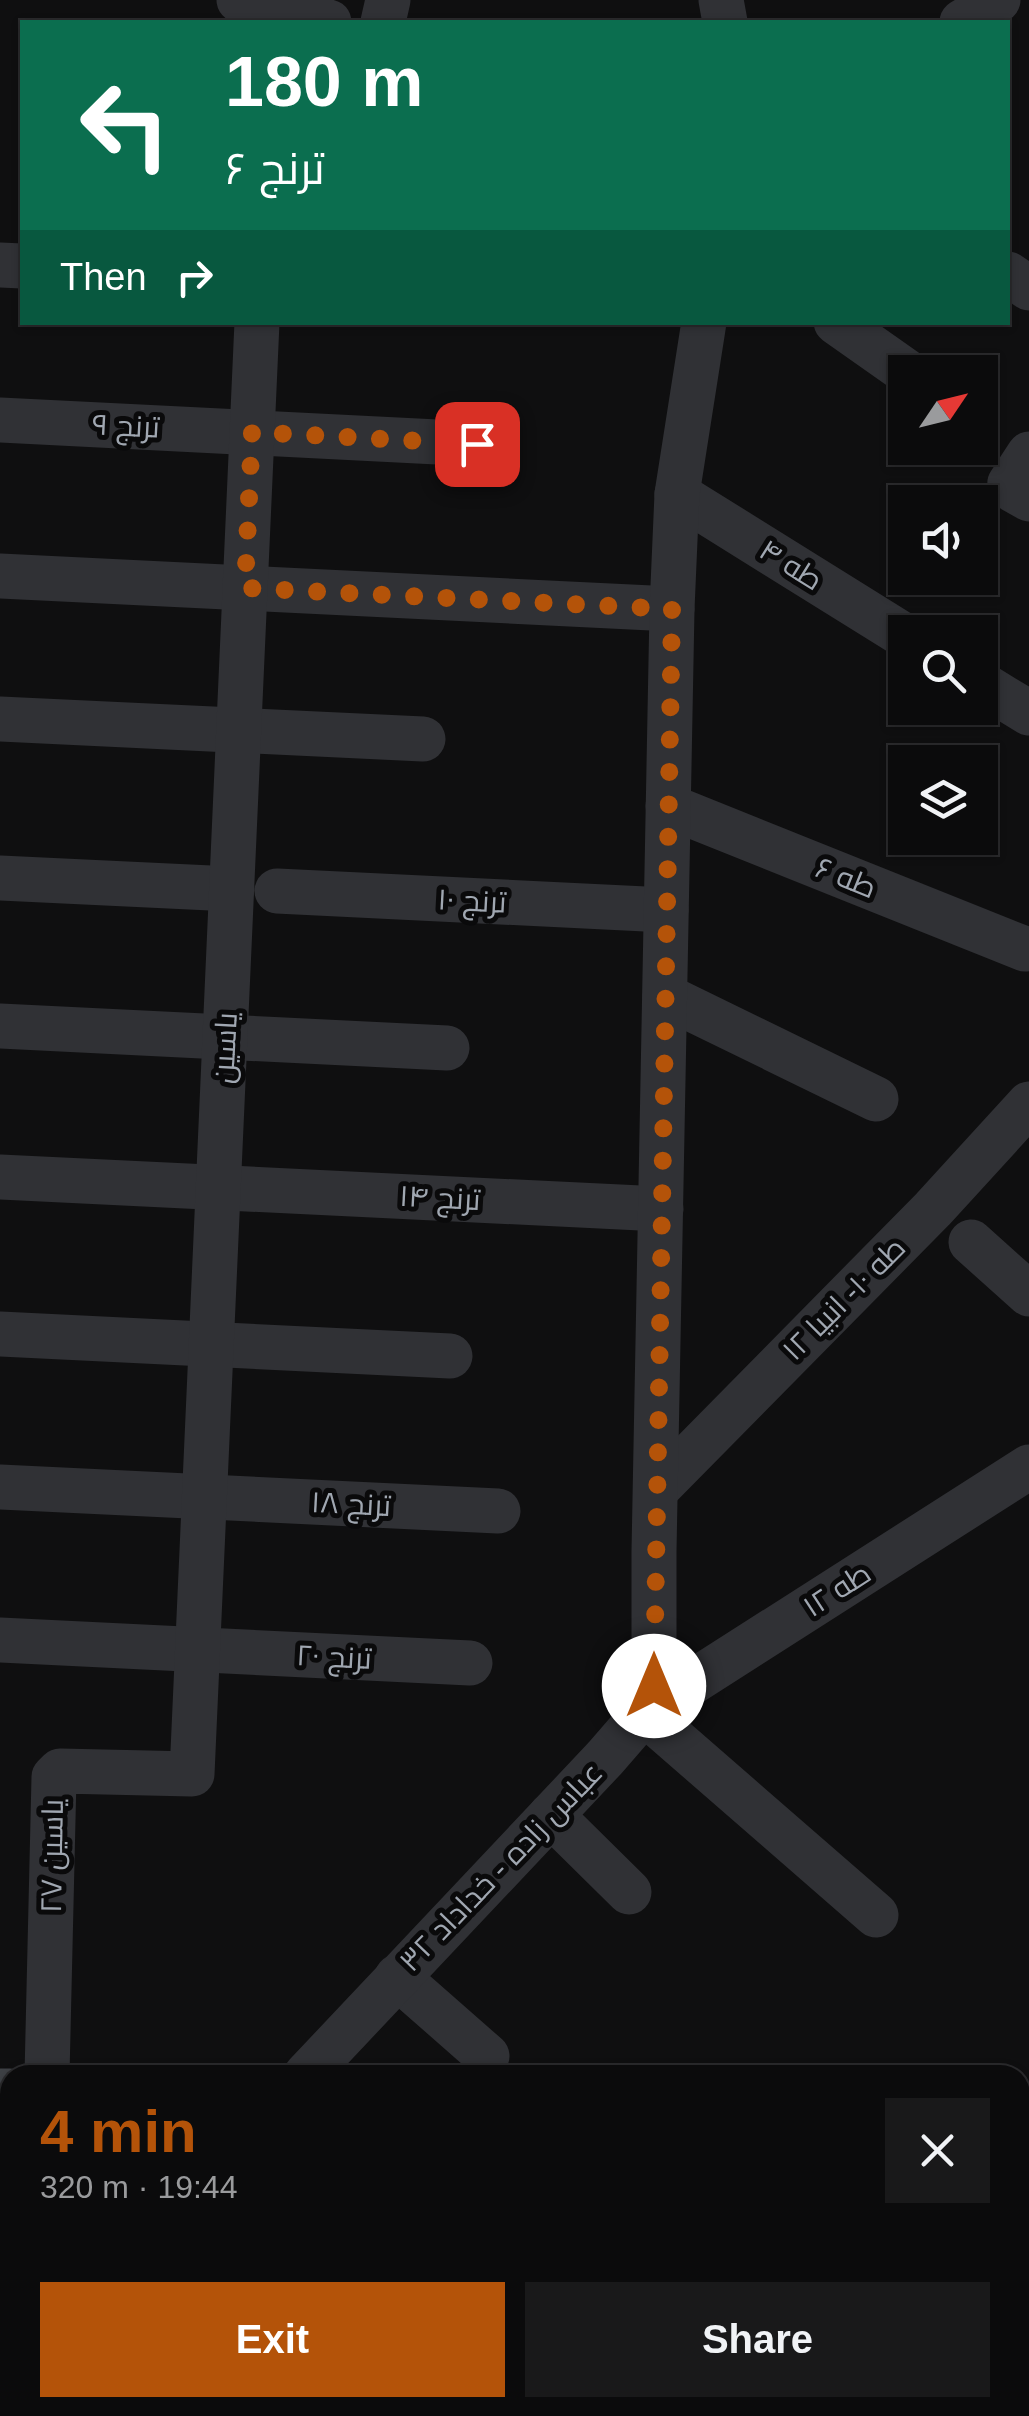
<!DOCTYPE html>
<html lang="en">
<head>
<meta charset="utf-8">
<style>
  :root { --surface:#0b0b0c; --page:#19191a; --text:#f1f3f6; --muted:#9a9b9d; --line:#2b2b2d; --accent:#b45309 }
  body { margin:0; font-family:Arial,Cairo,sans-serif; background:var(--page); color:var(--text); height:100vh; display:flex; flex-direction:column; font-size:38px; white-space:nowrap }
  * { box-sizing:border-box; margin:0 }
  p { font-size:32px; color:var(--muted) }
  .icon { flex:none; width:55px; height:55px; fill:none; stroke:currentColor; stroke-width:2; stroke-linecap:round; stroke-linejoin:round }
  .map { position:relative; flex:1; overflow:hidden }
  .side { position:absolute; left:0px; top:2065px; width:1030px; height:352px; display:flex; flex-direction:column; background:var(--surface); border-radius:30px 30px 0 0; box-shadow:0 2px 8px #0004,0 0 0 2px var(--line) }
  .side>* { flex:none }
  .hud { position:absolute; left:20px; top:20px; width:990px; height:305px; border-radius:0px; box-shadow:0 2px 8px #0004,0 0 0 2px var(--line); background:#0b6e4f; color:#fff; overflow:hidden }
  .needle { width:65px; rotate:55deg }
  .tools { position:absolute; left:888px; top:355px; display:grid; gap:20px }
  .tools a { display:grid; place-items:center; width:110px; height:110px; border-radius:0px; background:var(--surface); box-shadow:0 2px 8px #0004,0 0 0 2px var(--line); font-size:50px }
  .pin { position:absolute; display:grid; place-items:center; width:85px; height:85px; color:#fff; margin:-42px; border-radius:20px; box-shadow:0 5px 15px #0006 }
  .me { position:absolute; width:110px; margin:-55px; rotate:0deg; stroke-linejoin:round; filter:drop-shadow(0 0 8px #0008) }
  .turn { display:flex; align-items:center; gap:35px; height:210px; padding:0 40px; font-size:45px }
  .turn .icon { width:130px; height:130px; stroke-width:2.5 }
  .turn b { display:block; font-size:70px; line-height:85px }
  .then { display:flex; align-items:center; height:95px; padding:0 40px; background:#0003; gap:20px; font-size:38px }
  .round { display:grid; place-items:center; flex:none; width:105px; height:105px; border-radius:0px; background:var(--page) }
  .summary { display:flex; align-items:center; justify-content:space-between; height:170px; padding:0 40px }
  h1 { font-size:60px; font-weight:700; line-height:75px; color:var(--accent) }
  .primary-button { display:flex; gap:20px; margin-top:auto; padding:20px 40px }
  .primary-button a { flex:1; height:115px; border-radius:0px; background:var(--accent); color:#fff; font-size:40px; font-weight:700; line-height:115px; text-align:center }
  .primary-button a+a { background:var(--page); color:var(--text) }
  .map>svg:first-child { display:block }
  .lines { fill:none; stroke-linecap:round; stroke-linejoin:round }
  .minor { stroke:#303135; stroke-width:45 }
  .secondary { stroke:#3e4145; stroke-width:55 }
  .trunk { stroke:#54585d; stroke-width:55 }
  .route { stroke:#b45309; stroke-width:18; stroke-dasharray:0 32.4 }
  .labels { text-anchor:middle; stroke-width:10; stroke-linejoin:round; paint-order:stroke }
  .street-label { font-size:30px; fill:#a0a7b1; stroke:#0a0a0b }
</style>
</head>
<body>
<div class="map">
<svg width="1029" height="2416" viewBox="0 0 1029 2416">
  <rect width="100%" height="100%" fill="#0f0f10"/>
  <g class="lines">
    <g class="minor">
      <path d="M239 0 329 22"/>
      <path d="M721 0 725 22"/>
      <path d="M383 22 388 0"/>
      <path d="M962 22 998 0"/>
      <path d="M0 265 22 266"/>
      <path d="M1008 274 1029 288"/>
      <path d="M836 322 907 372"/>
      <path d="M0 420 477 444"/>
      <path d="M1029 454 1010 483 1013 490 1029 499"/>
      <path d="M677 494 905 636"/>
      <path d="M0 576 672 609"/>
      <path d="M980 683 1029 713"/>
      <path d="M0 719 423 739"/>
      <path d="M668 806 1025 949"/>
      <path d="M0 878 232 889"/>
      <path d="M277 891 666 910"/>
      <path d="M665 996 876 1099"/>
      <path d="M0 1026 447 1048"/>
      <path d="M0 1177 661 1209"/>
      <path d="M971 1242 1029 1294"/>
      <path d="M0 1334 450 1356"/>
      <path d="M0 1487 498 1511"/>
      <path d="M656 1490 933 1209 1029 1104"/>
      <path d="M0 1640 470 1663"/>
      <path d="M551 1815 629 1892"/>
      <path d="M876 1915 644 1713 1029 1467"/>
      <path d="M397 1977 487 2056"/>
      <path d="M47 2075 54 1777 60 1771 192 1774 257 322"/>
      <path d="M306 2075 605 1758 644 1713 654 1686V1551L672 609 677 494 704 322"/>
      <path d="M0 2397 10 2387"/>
      <path d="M135 2408 144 2416"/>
      <path d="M430 2416 438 2408"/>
    </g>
    <path class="secondary" d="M0 2096H10"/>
    <g class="trunk">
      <path d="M0 2172H10"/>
      <path d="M1020 2218 1029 2216"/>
      <path d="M0 2290 10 2291"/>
      <path d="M1020 2334 1029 2332"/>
    </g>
  </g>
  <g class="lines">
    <path class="route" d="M477 444 252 432 245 588 672 609 654 1686"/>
  </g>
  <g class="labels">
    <g class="street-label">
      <text transform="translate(126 426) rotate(3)" y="10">ترنج ۹</text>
      <text transform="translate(791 565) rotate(32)" y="10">طه ۴</text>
      <text transform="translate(846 878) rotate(22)" y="10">طه ۶</text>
      <text transform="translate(472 901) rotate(3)" y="10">ترنج ۱۰</text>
      <text transform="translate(225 1048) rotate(-87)" y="10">یاسین</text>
      <text transform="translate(440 1198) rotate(3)" y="10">ترنج ۱۴</text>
      <text transform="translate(844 1299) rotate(-45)" y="10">طه ۱۰- انبیا ۱۲</text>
      <text transform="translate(351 1504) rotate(3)" y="10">ترنج ۱۸</text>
      <text transform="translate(837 1590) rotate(-33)" y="10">طه ۱۲</text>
      <text transform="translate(334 1657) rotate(3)" y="10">ترنج ۲۰</text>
      <text transform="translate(52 1856) rotate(-89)" y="10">یاسین ۲۷</text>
      <text transform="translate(501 1867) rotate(-46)" y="10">عباس زاده - خداداد ۳۲</text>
    </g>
  </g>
</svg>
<div class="tools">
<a><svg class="needle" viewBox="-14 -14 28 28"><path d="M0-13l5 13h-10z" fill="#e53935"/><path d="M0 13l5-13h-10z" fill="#9a9b9d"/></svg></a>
<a><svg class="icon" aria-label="sound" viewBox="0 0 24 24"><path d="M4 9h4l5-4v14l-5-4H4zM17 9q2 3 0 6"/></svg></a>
<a><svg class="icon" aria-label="search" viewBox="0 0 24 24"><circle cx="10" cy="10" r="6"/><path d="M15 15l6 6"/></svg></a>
<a><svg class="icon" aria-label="layers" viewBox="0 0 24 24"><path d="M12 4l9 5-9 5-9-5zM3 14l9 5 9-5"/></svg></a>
</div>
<div class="pin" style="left:477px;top:444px;background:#d93025"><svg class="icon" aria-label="arrive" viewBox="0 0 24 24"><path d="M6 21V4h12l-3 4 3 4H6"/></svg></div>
<svg class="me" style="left:654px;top:1686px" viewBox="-20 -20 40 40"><circle r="19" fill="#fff"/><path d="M0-13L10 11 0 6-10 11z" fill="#b45309"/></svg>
<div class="hud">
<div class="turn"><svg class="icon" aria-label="left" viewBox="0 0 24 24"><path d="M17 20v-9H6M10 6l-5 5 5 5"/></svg><div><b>180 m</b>ترنج ۶</div></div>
<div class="then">Then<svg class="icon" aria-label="right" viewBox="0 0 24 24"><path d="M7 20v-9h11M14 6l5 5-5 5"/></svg></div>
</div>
<section class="side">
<div class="summary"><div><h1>4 min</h1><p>320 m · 19:44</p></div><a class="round"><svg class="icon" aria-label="close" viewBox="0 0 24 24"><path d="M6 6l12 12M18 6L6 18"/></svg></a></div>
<div class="primary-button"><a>Exit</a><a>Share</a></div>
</section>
</div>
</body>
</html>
